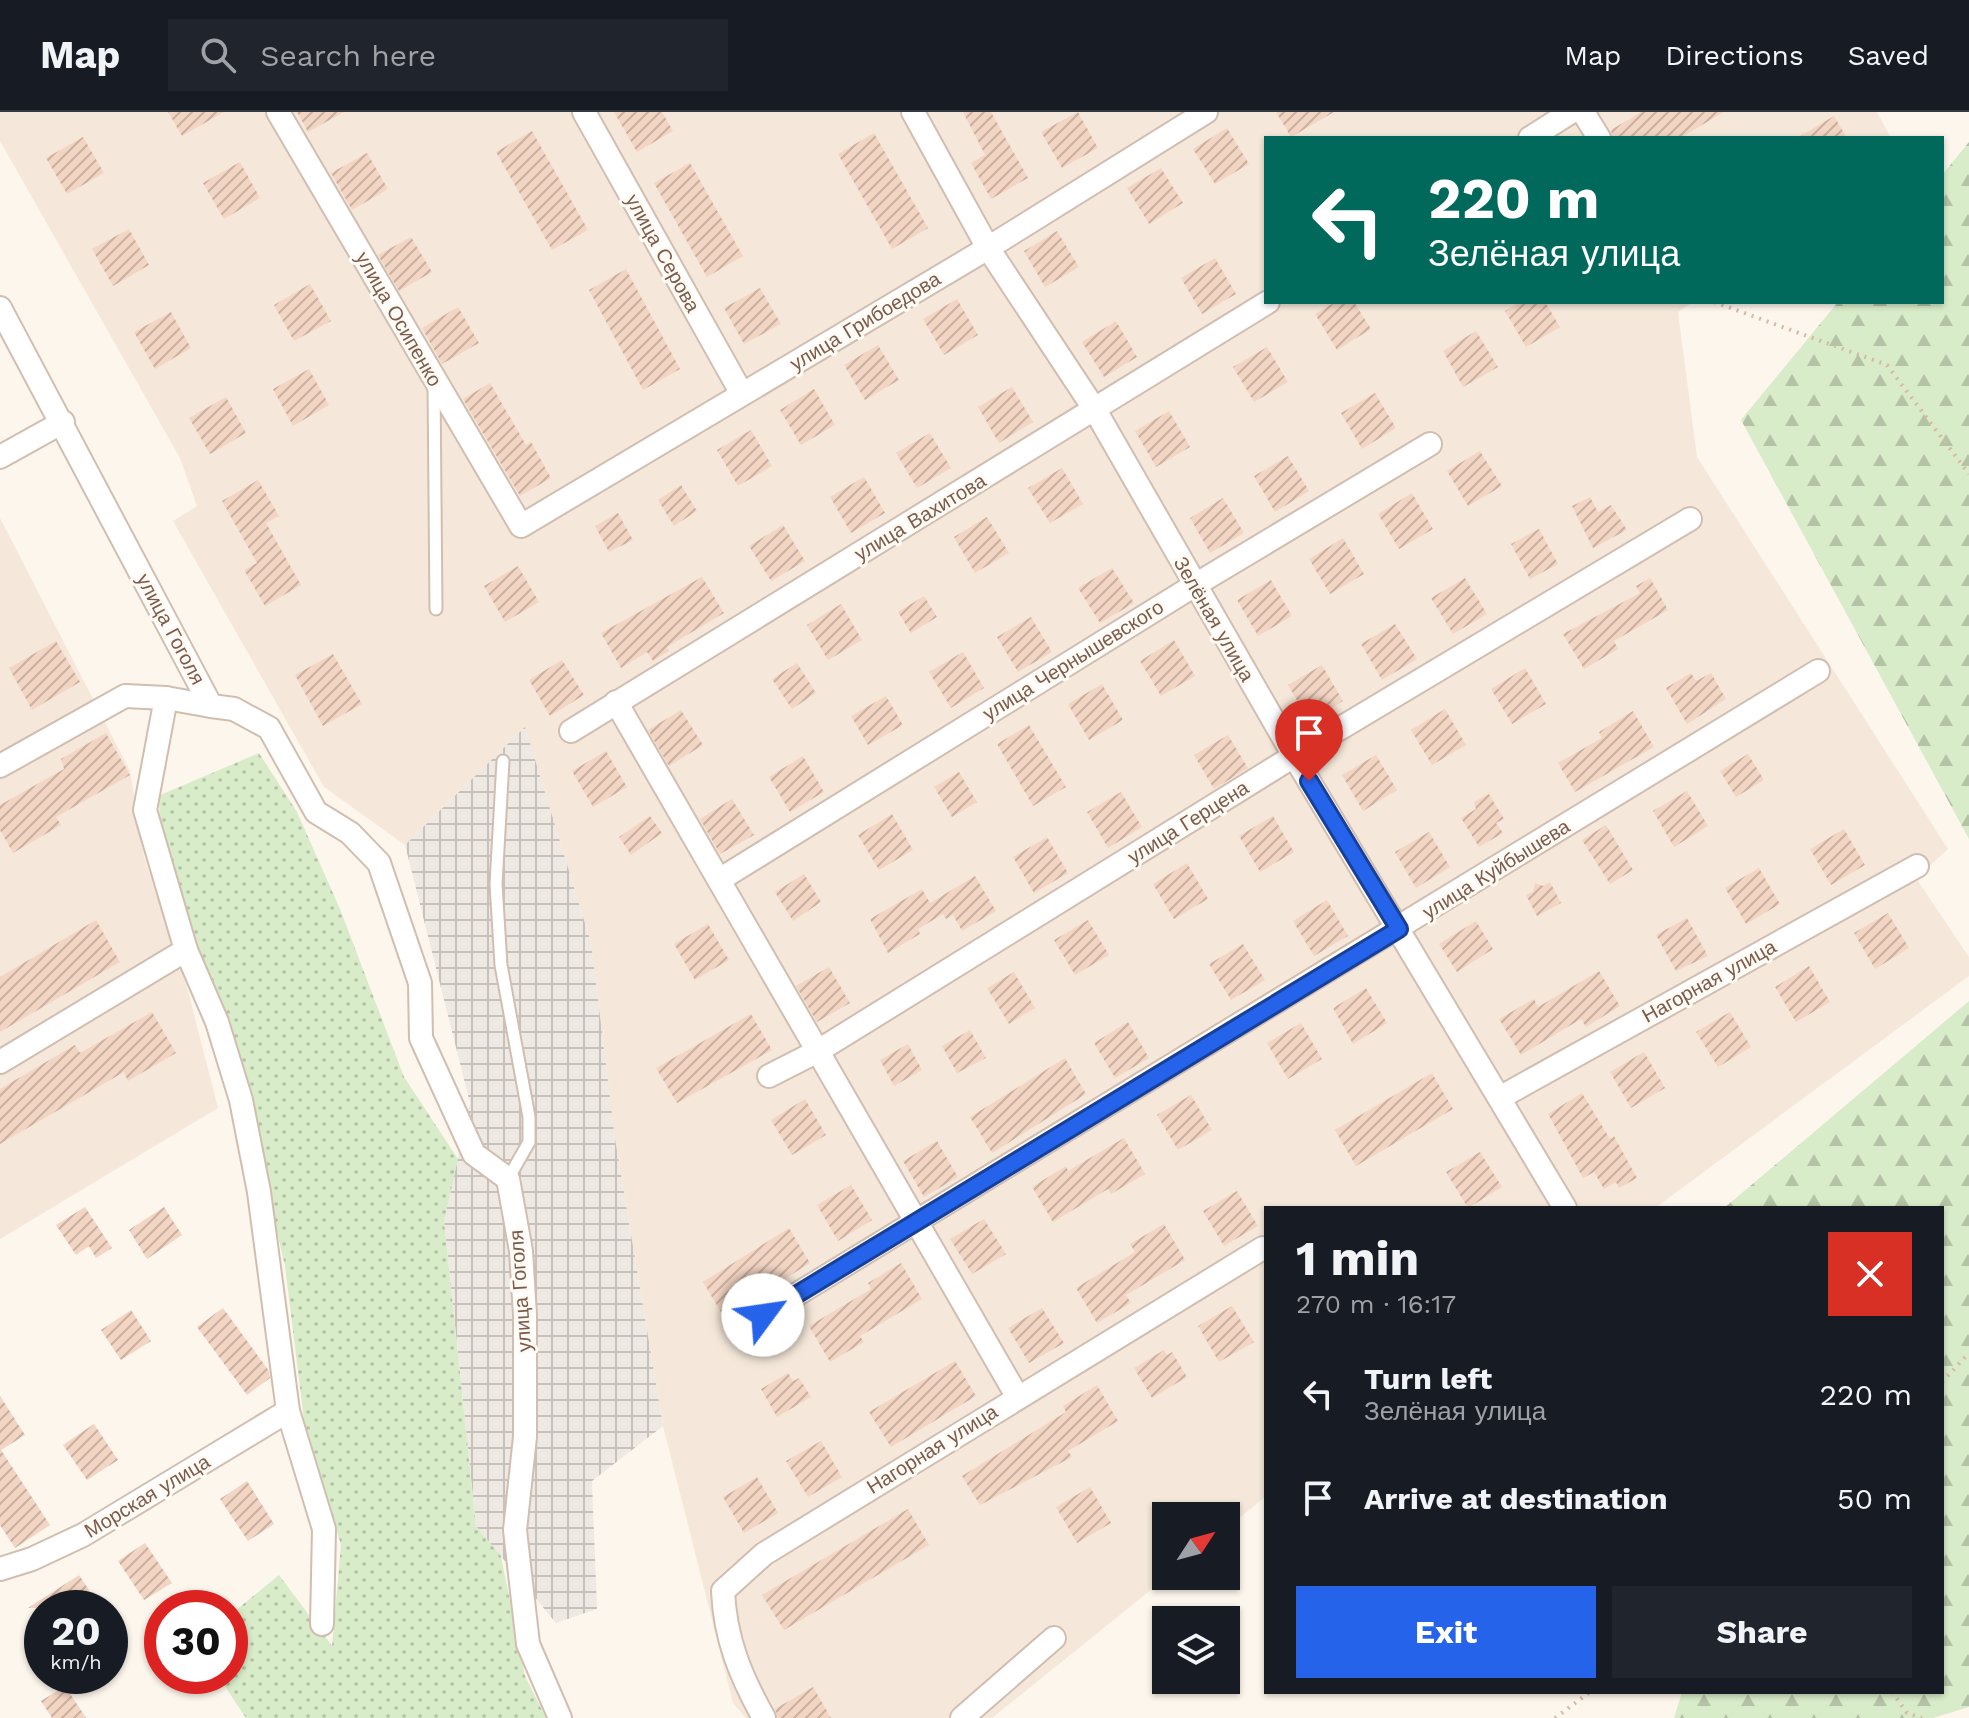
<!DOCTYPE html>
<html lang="en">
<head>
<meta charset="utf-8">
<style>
  :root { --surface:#171b24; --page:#20242c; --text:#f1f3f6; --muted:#9ea1a6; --line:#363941; --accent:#2563eb }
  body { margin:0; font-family:"Work Sans",sans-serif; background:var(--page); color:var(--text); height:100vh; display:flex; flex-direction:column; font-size:30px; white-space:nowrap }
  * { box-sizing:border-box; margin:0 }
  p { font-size:26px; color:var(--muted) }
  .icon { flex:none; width:44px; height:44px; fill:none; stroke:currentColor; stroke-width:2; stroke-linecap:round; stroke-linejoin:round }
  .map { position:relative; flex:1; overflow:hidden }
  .sheet { position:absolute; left:1264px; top:1094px; width:680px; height:488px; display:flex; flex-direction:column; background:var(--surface); border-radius:0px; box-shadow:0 2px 6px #0004 }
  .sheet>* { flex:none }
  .top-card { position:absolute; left:1264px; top:24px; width:680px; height:168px; border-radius:0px; box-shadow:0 2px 6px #0004; background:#00695c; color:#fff; overflow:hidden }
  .needle { width:52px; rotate:54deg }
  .controls { position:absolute; left:1152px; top:1390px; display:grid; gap:16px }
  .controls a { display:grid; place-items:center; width:88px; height:88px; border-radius:0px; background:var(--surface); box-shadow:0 2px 6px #0004; font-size:40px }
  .speed { position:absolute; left:24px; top:1478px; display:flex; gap:16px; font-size:40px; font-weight:700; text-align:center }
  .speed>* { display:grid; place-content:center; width:104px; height:104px; border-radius:50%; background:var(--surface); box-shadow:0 2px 6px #0004; line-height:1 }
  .speed small { font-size:20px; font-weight:400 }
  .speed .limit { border:12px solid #d22; background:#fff; color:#111 }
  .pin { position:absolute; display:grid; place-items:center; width:68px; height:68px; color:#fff; margin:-82px -34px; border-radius:50% 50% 50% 0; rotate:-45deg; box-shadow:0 0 8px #0007 }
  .pin .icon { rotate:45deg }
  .me { position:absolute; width:88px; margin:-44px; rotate:59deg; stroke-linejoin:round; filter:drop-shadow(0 0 6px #0008) }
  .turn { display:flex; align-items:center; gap:28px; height:168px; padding:0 32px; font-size:36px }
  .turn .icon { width:104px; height:104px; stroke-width:2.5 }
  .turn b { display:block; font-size:56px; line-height:68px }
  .round { display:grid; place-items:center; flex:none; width:84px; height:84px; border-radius:0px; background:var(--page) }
  .overview { display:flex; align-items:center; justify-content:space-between; height:136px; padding:0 32px }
  h1 { font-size:48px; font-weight:700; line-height:60px }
  .cta { display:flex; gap:16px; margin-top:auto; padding:16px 32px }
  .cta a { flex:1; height:92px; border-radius:0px; background:var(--accent); color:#fff; font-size:32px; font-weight:700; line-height:92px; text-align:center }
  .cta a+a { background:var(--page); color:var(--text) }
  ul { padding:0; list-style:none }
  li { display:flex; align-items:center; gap:24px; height:104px; padding:0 32px }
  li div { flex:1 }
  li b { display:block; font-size:30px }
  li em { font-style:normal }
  header { display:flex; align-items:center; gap:48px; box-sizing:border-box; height:112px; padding:0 40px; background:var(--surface); border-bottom:2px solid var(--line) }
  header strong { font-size:38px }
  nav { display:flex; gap:44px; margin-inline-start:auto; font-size:28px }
  .search { width:560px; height:72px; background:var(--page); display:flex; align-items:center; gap:20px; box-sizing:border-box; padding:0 28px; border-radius:0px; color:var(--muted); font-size:30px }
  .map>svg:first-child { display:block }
  .residential { fill:#f5e8da }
  .industrial { fill:url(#industrial-grid) }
  .forest { fill:url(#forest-firs) }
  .park { fill:url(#park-dots) }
  .building { fill:url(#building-hatch) }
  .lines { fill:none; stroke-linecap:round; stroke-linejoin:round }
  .lane-casing { stroke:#d1beb0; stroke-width:15 }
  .street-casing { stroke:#d1beb0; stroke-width:26 }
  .path { stroke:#d9b8a5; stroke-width:4; stroke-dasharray:2 6; stroke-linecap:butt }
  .lane { stroke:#fff; stroke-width:11 }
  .street { stroke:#fff; stroke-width:22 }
  .route-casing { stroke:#184099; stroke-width:20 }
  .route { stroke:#2563eb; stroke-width:14 }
  .labels { text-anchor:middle; stroke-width:6; stroke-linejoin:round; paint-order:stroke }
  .street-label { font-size:20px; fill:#7a5c4d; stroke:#fffaf3 }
</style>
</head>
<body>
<header>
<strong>Map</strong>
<div class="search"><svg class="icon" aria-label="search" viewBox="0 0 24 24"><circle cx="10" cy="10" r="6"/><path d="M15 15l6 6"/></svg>Search here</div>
<nav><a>Map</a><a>Directions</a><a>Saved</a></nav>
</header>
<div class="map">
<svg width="1969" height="1606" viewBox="0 0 1969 1606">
  <defs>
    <pattern id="industrial-grid" width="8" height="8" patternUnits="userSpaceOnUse" patternTransform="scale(2)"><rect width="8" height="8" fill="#efe9e4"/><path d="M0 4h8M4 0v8" fill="none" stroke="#c7c0bb"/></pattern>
    <pattern id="forest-firs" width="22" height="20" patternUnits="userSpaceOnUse" patternTransform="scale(2)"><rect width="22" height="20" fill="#d8ecc9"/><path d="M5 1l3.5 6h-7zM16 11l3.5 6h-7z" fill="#b4c2a5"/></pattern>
    <pattern id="park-dots" width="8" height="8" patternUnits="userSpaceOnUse" patternTransform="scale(2)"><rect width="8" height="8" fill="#d8ecc9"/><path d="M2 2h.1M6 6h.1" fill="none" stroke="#b4c2a5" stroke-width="1.8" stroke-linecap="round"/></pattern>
    <pattern id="building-hatch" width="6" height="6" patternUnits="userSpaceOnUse" patternTransform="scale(2)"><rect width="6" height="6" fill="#f3d5c3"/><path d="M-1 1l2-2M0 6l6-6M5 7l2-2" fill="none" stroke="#cab0a1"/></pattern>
  </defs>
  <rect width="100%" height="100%" fill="#fdf6ec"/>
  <g class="residential">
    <path d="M0 0H1877L1891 26H1266V190H1693L1678 200 1697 345 1948 737 1916 766 1969 845V864L1655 1096H1266V1384L1226 1417V1404H1166L1168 1464 992 1606H746L733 1591 663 1314 615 1027 591 831 525 616 405 733 324 675 173 409 197 394 180 346 0 29Z"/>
    <path d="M0 406 130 659 144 745 187 875 218 996 0 1127Z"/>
  </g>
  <path class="industrial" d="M525 615 591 831 615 1027 663 1314 592 1369 597 1497 556 1511 476 1414 444 1108 470 991 405 733Z"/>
  <g class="forest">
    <path d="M1969 30V727L1741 308 1838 190H1942V63Z"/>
    <path d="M1969 889V1595L1933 1606H1674L1682 1580H1942V1096H1724Z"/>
  </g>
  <path class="park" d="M259 641 297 700 340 797 404 965 458 1047 444 1109 476 1414 501 1444 525 1564 546 1606H246L218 1564H230V1503L279 1463 332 1534 341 1433 304 1308 285 1154 234 939 163 729 158 684Z"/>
  <g class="building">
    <path d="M168 0H224L182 24Z"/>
    <path d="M297 0H344L308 20Z"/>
    <path d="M614 0H662L673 19 637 40Z"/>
    <path d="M963 0H991L1028 66 991 87 971 51 985 43Z"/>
    <path d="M1078 0 1098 36 1062 56 1041 20Z"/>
    <path d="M1276 0H1334L1291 25Z"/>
    <path d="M1641 0H1724L1680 26H1613L1611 18Z"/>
    <path d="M1834 4 1847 26H1797Z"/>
    <path d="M1227 16 1249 52 1215 72 1193 37Z"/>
    <path d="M532 19 588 118 552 138 496 40Z"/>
    <path d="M874 21 928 116 892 137 838 42Z"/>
    <path d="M83 25 104 61 67 82 46 46Z"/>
    <path d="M367 41 388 77 352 98 331 61Z"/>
    <path d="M240 50 260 86 224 107 203 71Z"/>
    <path d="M690 51 743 144 707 165 654 71Z"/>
    <path d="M1161 56 1183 91 1149 112 1127 76Z"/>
    <path d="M129 117 149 153 113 174 92 137Z"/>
    <path d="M1057 119 1079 155 1045 175 1024 139Z"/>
    <path d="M411 125 432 160 399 179 378 143Z"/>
    <path d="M1215 146 1236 182 1202 202 1181 166Z"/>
    <path d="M626 157 680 257 643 278 589 178Z"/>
    <path d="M310 172 331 209 294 229 274 193Z"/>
    <path d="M760 176 781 212 744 232 724 196Z"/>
    <path d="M957 187 978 223 944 243 923 207Z"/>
    <path d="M1335 190H1354L1371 217 1337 238 1315 202Z"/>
    <path d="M1520 190H1545L1560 215 1526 235 1505 199Z"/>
    <path d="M458 195 479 231 442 252 422 216Z"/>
    <path d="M171 200 191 236 155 257 134 220Z"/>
    <path d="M1116 209 1137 245 1104 265 1082 230Z"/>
    <path d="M1476 219 1498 255 1463 275 1443 239Z"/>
    <path d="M878 233 899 268 865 288 844 253Z"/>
    <path d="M1267 235 1288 270 1254 290 1233 255Z"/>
    <path d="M309 257 329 293 293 314 273 277Z"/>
    <path d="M490 271 526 333 531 330 551 366 520 384 463 287Z"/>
    <path d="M1012 275 1033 310 999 331 978 295Z"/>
    <path d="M814 277 835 313 801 333 780 298Z"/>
    <path d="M1375 281 1396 316 1362 337 1341 301Z"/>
    <path d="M226 285 246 321 210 342 189 306Z"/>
    <path d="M1169 299 1190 335 1156 355 1135 319Z"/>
    <path d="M751 318 772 354 738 374 717 338Z"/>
    <path d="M930 321 951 356 917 376 896 341Z"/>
    <path d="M1480 339 1502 374 1468 394 1447 359Z"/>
    <path d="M1288 344 1309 379 1275 400 1254 364Z"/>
    <path d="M1062 356 1083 392 1050 411 1028 376Z"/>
    <path d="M864 365 885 401 851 421 830 385Z"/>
    <path d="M258 368 279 404 266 411 301 473 265 494 244 458 257 451 222 389Z"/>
    <path d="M681 373 697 399 674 414 658 388Z"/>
    <path d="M1412 381 1433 417 1399 437 1378 402Z"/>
    <path d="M1590 385 1598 400 1611 393 1627 418 1593 436 1572 394Z"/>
    <path d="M1223 386 1244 421 1210 441 1190 406Z"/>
    <path d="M618 401 633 428 609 440 595 414Z"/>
    <path d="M987 405 1009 441 975 461 954 425Z"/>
    <path d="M783 413 805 449 771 469 749 434Z"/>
    <path d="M1539 417 1558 452 1530 467 1511 432Z"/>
    <path d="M1343 426 1364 462 1330 482 1309 447Z"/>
    <path d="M518 454 539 490 505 510 484 474Z"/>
    <path d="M1112 456 1134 491 1100 511 1078 476Z"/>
    <path d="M702 465 724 501 667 535 669 539 653 549 647 540 621 556 601 521Z"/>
    <path d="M1465 466 1487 502 1453 522 1431 486Z"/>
    <path d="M1650 466 1668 498 1614 529 1618 537 1584 557 1563 522 1640 481 1636 474Z"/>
    <path d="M1271 468 1292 504 1258 524 1237 488Z"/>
    <path d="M924 484 937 505 911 521 898 500Z"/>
    <path d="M841 492 862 528 828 548 807 513Z"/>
    <path d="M1031 505 1052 540 1018 560 997 525Z"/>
    <path d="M1395 512 1417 547 1382 568 1361 532Z"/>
    <path d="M1174 528 1195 564 1161 584 1140 549Z"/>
    <path d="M56 529 80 570 32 598 9 556Z"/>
    <path d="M963 540 984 576 951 596 929 560Z"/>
    <path d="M333 542 362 592 323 614 295 563Z"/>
    <path d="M562 548 584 583 550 604 529 568Z"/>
    <path d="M797 551 816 581 792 597 772 567Z"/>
    <path d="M1322 553 1343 589 1309 609 1288 573Z"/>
    <path d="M1525 556 1546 592 1512 612 1491 577Z"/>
    <path d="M1691 561 1696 569 1711 561 1726 587 1687 612 1666 576Z"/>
    <path d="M1102 572 1123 608 1089 628 1068 592Z"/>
    <path d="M886 584 903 613 868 633 851 604Z"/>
    <path d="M1445 597 1466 633 1432 653 1411 618Z"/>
    <path d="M681 598 703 633 669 654 648 618Z"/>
    <path d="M1633 599 1654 635 1575 680 1558 651 1602 626 1599 620Z"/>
    <path d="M1029 613 1066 675 1033 694 997 632Z"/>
    <path d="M106 621 130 663 56 705 61 713 13 741 0 718V693L64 657 61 647Z"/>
    <path d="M1228 623 1248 656 1214 677 1194 643Z"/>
    <path d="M606 639 627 675 593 695 572 659Z"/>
    <path d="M1748 642 1764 668 1736 685 1720 659Z"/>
    <path d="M1376 643 1397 678 1363 699 1342 663Z"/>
    <path d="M803 644 824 680 790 700 769 665Z"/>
    <path d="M959 660 977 690 952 705 934 675Z"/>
    <path d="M1687 679 1708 714 1674 735 1653 699Z"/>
    <path d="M1121 680 1142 715 1108 736 1087 700Z"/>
    <path d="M1489 682 1504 707 1496 711 1503 721 1479 735 1461 706 1476 697 1474 690Z"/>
    <path d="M732 687 754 723 720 742 700 707Z"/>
    <path d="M892 702 913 738 879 758 858 723Z"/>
    <path d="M650 704 662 721 631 743 619 725Z"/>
    <path d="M1273 704 1294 740 1260 760 1239 724Z"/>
    <path d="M1606 713 1633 758 1610 772 1582 728Z"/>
    <path d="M1844 717 1865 753 1831 773 1810 737Z"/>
    <path d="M1429 720 1450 755 1416 776 1395 740Z"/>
    <path d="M1047 725 1068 761 1034 781 1013 745Z"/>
    <path d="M1187 751 1208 787 1174 807 1153 772Z"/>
    <path d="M1759 756 1780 792 1746 812 1725 776Z"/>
    <path d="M804 762 821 790 793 809 775 780Z"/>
    <path d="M975 764 996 799 962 819 953 803 946 807 943 802 918 817 920 822 888 841 870 807 922 777 930 791Z"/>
    <path d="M1550 770 1561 791 1537 804 1526 783 1533 780 1535 771 1543 774Z"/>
    <path d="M1327 788 1348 824 1314 844 1293 809Z"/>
    <path d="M1888 801 1909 836 1875 857 1854 821Z"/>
    <path d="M1687 806 1708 844 1676 859 1656 823Z"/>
    <path d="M96 808 120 850 0 920V865Z"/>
    <path d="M1088 808 1109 843 1075 863 1054 828Z"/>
    <path d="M1476 809 1493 837 1457 860 1439 832Z"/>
    <path d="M708 812 729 848 695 868 674 832Z"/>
    <path d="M1243 832 1265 868 1231 888 1209 852Z"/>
    <path d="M1809 854 1830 890 1796 910 1775 875Z"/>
    <path d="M829 855 850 891 817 910 796 874Z"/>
    <path d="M1599 859 1620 894 1586 915 1581 907 1521 943 1499 907 1534 887 1538 895Z"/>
    <path d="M1014 860 1035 896 1009 912 987 876Z"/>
    <path d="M1366 876 1387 911 1353 932 1333 896Z"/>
    <path d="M152 900 176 941 128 969 124 960 0 1032V977L75 933 80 941Z"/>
    <path d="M1730 900 1751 935 1718 955 1696 920Z"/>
    <path d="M751 902 772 938 677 991 656 956Z"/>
    <path d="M1128 910 1149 946 1115 966 1094 931Z"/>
    <path d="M1301 911 1322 947 1288 967 1267 931Z"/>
    <path d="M970 918 986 946 957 961 942 934Z"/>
    <path d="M908 932 922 958 894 974 880 948Z"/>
    <path d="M1644 940 1665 976 1631 996 1610 960Z"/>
    <path d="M1065 946 1086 982 992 1041 970 1005Z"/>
    <path d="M1432 961 1453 997 1356 1054 1335 1018Z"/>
    <path d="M1582 981 1610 1027 1614 1024 1637 1066 1619 1076 1616 1070 1604 1077 1594 1060 1583 1066 1548 1002Z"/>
    <path d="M1191 983 1212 1018 1178 1038 1157 1003Z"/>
    <path d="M805 987 826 1023 792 1043 771 1008Z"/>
    <path d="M1124 1026 1145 1062 1111 1082 1108 1077 1053 1110 1032 1075 1066 1054 1068 1059Z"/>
    <path d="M937 1029 958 1065 924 1085 903 1049Z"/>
    <path d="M1480 1040 1502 1075 1468 1096 1446 1060Z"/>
    <path d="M851 1073 872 1108 838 1129 817 1093Z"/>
    <path d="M1237 1079 1258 1114 1224 1134 1203 1099Z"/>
    <path d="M85 1095 112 1136 96 1146 89 1134 76 1143 56 1113Z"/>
    <path d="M164 1095 182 1123 147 1147 129 1118Z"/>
    <path d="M984 1107 1006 1142 972 1162 950 1127Z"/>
    <path d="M1164 1112 1185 1148 1126 1183 1131 1191 1097 1211 1076 1176 1135 1140 1130 1132Z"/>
    <path d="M789 1116 810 1151 724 1205 703 1170Z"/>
    <path d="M901 1151 922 1187 860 1224 864 1230 830 1250 809 1214 871 1177 868 1171Z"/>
    <path d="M1232 1194 1254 1230 1219 1250 1198 1214Z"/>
    <path d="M223 1196 269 1259 270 1266 247 1283 197 1215Z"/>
    <path d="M1042 1196 1064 1231 1029 1251 1008 1216Z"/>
    <path d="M131 1198 151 1229 121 1248 101 1218Z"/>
    <path d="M1164 1238 1167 1243 1172 1240 1187 1265 1152 1286 1134 1256Z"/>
    <path d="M955 1249 976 1284 891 1335 869 1300Z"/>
    <path d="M788 1261 793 1269 799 1266 811 1285 777 1305 761 1277Z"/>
    <path d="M1097 1273 1118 1309 1068 1339 1072 1345 980 1393 962 1364 1066 1300 1063 1294Z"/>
    <path d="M0 1284 25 1323 1 1338 50 1413 15 1436 0 1413Z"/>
    <path d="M94 1312 118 1348 87 1368 63 1333Z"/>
    <path d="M821 1329 842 1365 808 1385 786 1349Z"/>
    <path d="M757 1365 778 1401 744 1421 723 1385Z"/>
    <path d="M247 1369 274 1412 248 1429 220 1387Z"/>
    <path d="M1090 1375 1111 1411 1077 1431 1056 1395Z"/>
    <path d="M908 1397 929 1433 784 1518 762 1483Z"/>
    <path d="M145 1431 172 1471 144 1488 118 1449Z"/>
    <path d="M79 1463 101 1496H28Z"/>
    <path d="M65 1574 86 1606H52L41 1589Z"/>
    <path d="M813 1575 831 1606H778L775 1597Z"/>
  </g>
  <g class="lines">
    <defs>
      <g id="lane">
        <path d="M434 273 436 497"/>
        <path d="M503 649 496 772 501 853 529 1005V1030L508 1067"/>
      </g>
      <g id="street">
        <path d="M278 0 521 414 988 136 1206 0"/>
        <path d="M584 0 742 282"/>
        <path d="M913 0 988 136 1095 298 1294 644 1565 1096"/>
        <path d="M1583 0 1599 26"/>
        <path d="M1530 26 1571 0"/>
        <path d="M0 196 211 594 234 597 269 616 316 700 350 721 379 751 420 871 421 926 474 1042 508 1067 521 1139 525 1203V1325L515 1418 528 1532 560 1606"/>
        <path d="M0 345 63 310"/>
        <path d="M166 586 145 698 186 838 217 910 241 988 259 1080 288 1299 324 1417 322 1512"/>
        <path d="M616 590 1017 1284"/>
        <path d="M571 619 1268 190"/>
        <path d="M0 654 125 584 166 586 211 594"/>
        <path d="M719 768 1195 473 1430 332"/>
        <path d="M0 950 186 838"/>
        <path d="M769 964 818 939 1294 644 1690 407"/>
        <path d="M1501 985 1917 754"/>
        <path d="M763 1203 1818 559"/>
        <path d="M0 1457 32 1447 83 1423 288 1299"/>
        <path d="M764 1606C741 1565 725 1527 723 1479L764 1442 1263 1136"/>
        <path d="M962 1606 1054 1526"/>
      </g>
    </defs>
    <use href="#lane" class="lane-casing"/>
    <use href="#street" class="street-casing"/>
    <g class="path">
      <path d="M1714 190 1887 253 1969 362"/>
      <path d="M1942 1270 1969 1241"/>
      <path d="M1892 1580 1907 1601 1922 1606"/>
      <path d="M1555 1606 1590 1580"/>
    </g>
    <use href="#lane" class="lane"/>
    <use href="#street" class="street"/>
  </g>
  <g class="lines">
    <defs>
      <path id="route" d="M763 1203 1399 817 1309 669"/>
    </defs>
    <use href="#route" class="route-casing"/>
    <use href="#route" class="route"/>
  </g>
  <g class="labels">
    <g class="street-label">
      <text transform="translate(663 141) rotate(61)" y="7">улица Серова</text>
      <text transform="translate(399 207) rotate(60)" y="7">улица Осипенко</text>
      <text transform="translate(865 209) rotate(-31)" y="7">улица Грибоедова</text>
      <text transform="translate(920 405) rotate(-31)" y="7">улица Вахитова</text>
      <text transform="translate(1214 507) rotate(60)" y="7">Зелёная улица</text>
      <text transform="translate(171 517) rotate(62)" y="7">улица Гоголя</text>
      <text transform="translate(1073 548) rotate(-32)" y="7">улица Чернышевского</text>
      <text transform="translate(1188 710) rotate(-32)" y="7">улица Герцена</text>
      <text transform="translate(1496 757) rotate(-32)" y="7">улица Куйбышева</text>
      <text transform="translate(1709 869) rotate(-29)" y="7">Нагорная улица</text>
      <text transform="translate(520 1179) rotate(-94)" y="7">улица Гоголя</text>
      <text transform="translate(932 1337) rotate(-32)" y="7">Нагорная улица</text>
      <text transform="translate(147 1384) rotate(-31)" y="7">Морская улица</text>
    </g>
  </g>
</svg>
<div class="controls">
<a><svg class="needle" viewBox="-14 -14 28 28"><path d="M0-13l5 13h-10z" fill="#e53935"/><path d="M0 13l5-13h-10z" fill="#9ea1a6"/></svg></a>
<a><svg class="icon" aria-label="layers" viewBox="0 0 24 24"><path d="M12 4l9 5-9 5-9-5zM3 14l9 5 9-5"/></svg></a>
</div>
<div class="speed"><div>20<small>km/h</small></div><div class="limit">30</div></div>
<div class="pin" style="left:1309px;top:669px;background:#d93025"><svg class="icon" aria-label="arrive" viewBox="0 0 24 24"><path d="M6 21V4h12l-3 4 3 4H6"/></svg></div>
<svg class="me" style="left:763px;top:1203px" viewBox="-20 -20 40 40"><circle r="19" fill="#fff"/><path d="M0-13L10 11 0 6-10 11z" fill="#2563eb"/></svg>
<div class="top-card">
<div class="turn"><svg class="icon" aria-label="left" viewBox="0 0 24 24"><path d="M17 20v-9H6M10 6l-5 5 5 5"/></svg><div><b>220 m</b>Зелёная улица</div></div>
</div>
<section class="sheet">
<div class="overview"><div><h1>1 min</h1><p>270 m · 16:17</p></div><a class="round" style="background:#d93025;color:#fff"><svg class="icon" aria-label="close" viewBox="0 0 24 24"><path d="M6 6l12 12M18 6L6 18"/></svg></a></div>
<ul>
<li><svg class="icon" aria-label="left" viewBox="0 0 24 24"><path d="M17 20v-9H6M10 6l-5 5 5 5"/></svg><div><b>Turn left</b><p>Зелёная улица</p></div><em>220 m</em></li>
<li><svg class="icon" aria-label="arrive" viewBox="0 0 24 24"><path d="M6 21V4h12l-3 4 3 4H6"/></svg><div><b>Arrive at destination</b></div><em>50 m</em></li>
</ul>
<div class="cta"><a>Exit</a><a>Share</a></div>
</section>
</div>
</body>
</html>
